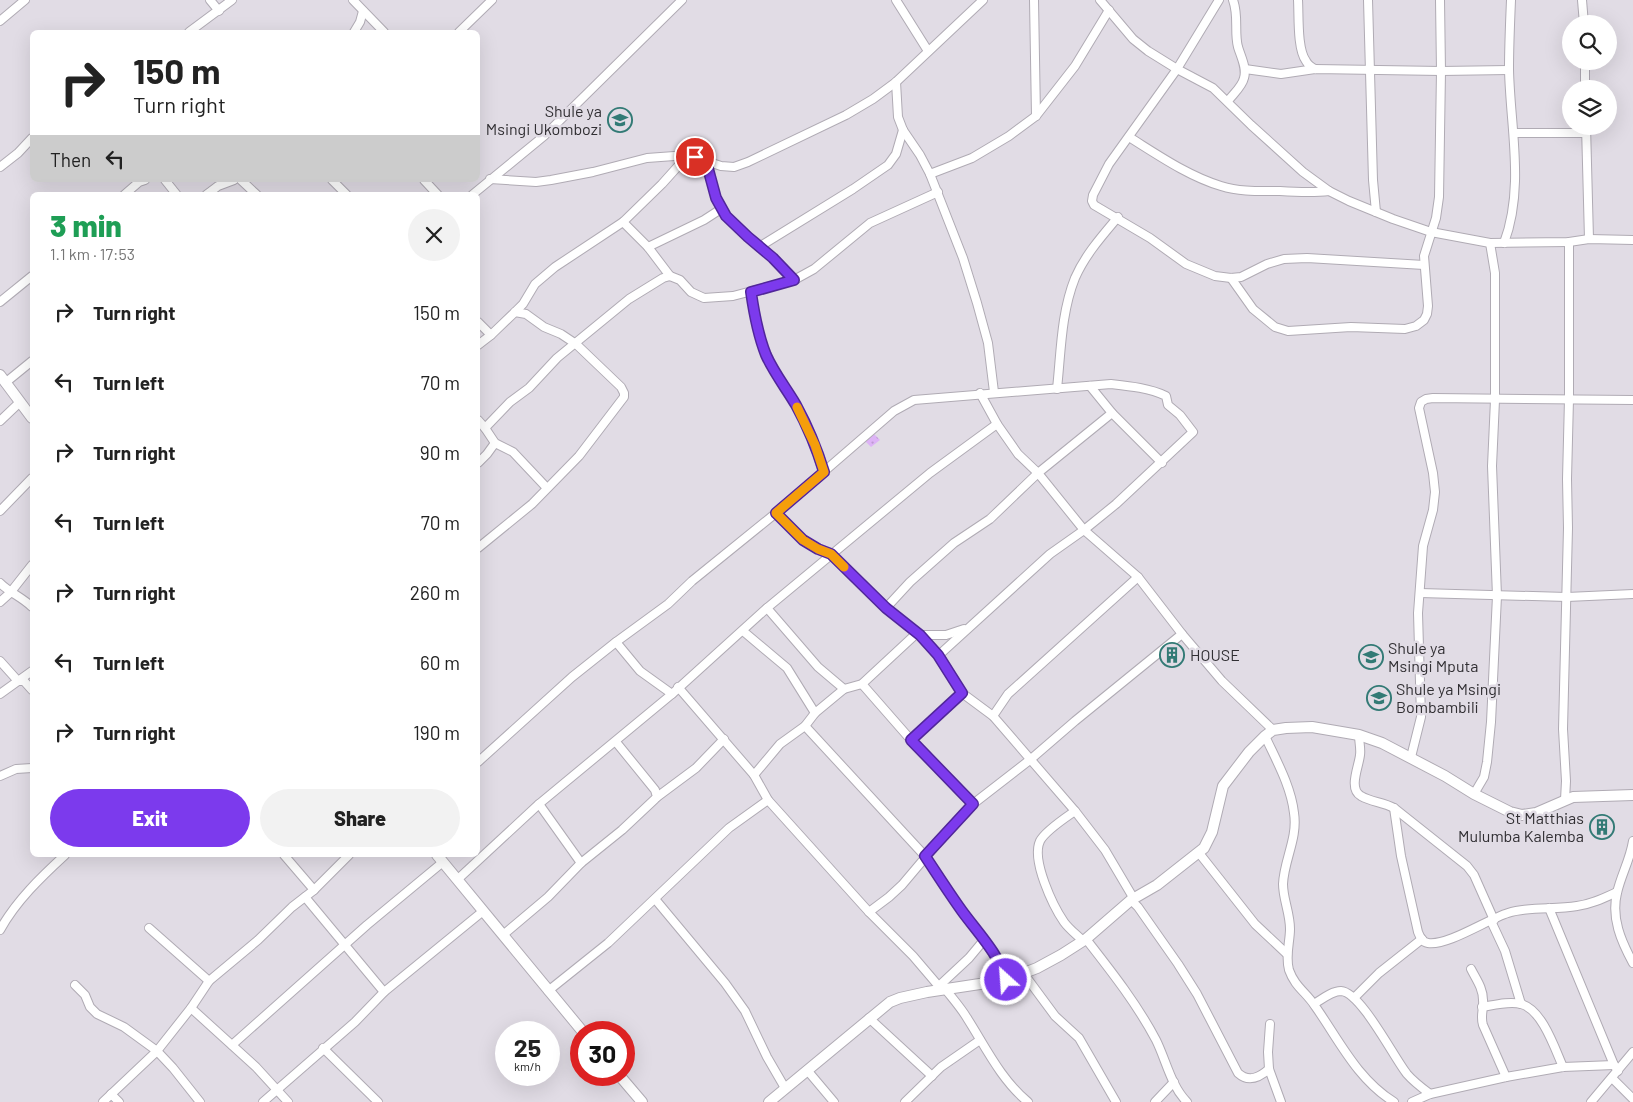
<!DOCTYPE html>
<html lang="en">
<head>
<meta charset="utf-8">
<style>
  :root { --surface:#fff; --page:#f2f2f2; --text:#222; --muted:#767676; --accent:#7c3aed }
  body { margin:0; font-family:Barlow,sans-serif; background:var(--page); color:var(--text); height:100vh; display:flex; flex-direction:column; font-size:19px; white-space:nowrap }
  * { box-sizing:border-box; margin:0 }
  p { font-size:16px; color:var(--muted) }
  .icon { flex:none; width:28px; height:28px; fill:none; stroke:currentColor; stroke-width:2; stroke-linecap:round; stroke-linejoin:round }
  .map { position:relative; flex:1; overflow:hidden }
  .side { position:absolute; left:30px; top:192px; width:450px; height:665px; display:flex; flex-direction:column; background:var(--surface); border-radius:8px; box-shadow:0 5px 20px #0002 }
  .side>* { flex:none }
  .top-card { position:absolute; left:30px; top:30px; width:450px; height:152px; border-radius:8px; box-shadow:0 5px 20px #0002; background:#fff; color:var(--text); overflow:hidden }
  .controls { position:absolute; left:1562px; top:15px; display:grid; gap:10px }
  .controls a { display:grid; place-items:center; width:55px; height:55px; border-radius:50%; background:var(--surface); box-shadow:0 5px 20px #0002; font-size:25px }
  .speed { position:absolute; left:495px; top:1021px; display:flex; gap:10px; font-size:25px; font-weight:700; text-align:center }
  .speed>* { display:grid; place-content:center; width:65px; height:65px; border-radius:50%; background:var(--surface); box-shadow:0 5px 20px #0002; line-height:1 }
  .speed small { font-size:12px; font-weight:400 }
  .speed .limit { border:8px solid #d22; background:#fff; color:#111 }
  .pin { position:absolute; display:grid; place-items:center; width:42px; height:42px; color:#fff; margin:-21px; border:2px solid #fff; border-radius:50%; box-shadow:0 1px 5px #0007 }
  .me { position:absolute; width:55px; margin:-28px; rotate:334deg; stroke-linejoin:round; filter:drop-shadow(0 0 4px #0008) }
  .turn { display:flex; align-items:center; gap:18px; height:105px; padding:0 20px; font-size:22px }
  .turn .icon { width:65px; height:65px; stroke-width:2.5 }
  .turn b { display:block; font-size:35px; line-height:42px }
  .then { display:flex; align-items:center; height:48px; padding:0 20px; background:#0003; gap:10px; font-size:19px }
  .round { display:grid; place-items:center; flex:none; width:52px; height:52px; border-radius:26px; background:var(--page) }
  .summary { display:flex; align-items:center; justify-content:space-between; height:85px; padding:0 20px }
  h1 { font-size:30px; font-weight:800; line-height:38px; color:#1e9e55 }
  .cta { display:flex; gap:10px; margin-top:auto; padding:10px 20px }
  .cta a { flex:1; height:58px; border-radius:30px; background:var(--accent); color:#fff; font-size:20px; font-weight:800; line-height:58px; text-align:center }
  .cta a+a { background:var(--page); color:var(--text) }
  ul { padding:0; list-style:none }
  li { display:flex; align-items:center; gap:15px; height:70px; padding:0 20px }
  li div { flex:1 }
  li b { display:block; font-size:19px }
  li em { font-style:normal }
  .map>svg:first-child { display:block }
  .grass { fill:url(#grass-dots) }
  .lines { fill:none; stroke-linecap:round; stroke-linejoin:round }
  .minor-casing { stroke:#b0abb4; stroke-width:10 }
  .tertiary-casing { stroke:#b0abb4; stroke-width:12 }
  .minor { stroke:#fff; stroke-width:8 }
  .tertiary { stroke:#fff; stroke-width:10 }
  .route-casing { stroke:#51269a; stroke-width:12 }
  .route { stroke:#7c3aed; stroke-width:9 }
  .slow { stroke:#f59e0b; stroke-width:9 }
  .labels { text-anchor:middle; stroke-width:5; stroke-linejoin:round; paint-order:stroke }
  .poi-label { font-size:16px; fill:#312f33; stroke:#e1dce5; text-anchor:start }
</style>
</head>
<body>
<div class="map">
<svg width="1633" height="1102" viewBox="0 0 1633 1102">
  <defs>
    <pattern id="grass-dots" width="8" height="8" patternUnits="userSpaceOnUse" patternTransform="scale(1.25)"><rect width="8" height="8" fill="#ddb3f6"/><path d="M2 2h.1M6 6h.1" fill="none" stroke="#be9ad3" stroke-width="1.8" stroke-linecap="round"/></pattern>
  </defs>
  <rect width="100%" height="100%" fill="#e1dce5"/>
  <path class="grass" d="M874 434 880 440 871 447 865 441Z"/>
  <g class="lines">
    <defs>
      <g id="minor">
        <path d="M210 0 219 11"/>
        <path d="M353 0 384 32"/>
        <path d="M896 0 928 51"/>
        <path d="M1034 0 1036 116"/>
        <path d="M1100 0 1133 39 1148 51 1177 69 1213 88 1251 125 1303 172 1329 191 1349 201 1393 219 1431 232 1490 243 1569 242 1589 239 1633 240"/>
        <path d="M1219 0 1177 69 1109 164 1093 195 1092 201 1094 205 1150 238 1186 264 1215 276 1231 278 1241 277 1267 264 1284 259 1307 258 1424 265"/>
        <path d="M1298 0C1299 16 1297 49 1306 61 1308 65 1311 67 1315 69"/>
        <path d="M1368 0 1373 180 1376 212"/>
        <path d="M1582 0 1584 24"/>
        <path d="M0 21 25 0"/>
        <path d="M189 32 232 0"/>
        <path d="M354 32 360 22 363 11"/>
        <path d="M459 32 492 0"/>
        <path d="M1585 61V89"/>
        <path d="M1245 69 1281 74 1315 69 1441 71 1509 70"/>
        <path d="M896 82 898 117 903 130 920 155 930 174 963 258 977 303 988 343 994 392"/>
        <path d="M1228 101C1233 94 1242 87 1244 78 1247 68 1241 57 1238 47 1234 32 1239 16 1233 0"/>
        <path d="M1586 126 1589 239"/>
        <path d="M1514 133H1586"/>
        <path d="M1129 137C1158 155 1188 176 1221 186 1240 192 1259 191 1279 191 1296 192 1312 193 1329 191"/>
        <path d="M706 161 716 198 726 216 748 237 773 258 794 280"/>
        <path d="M0 167 18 153 32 138"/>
        <path d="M930 174 972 158 1009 136 1036 116 1075 66 1109 10"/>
        <path d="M490 179 536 182 551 180 593 172 647 158 688 155 721 166 734 167 748 162 846 115 873 99 896 82 983 0"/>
        <path d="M165 180 177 195"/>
        <path d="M241 180 257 195"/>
        <path d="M332 180 347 195"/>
        <path d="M424 180 438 195"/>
        <path d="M124 195 139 182 145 180"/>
        <path d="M206 195 218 186 234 180"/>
        <path d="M472 195 544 136 682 0"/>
        <path d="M623 222 648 247 670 276"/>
        <path d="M1504 243C1525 187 1510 126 1509 69 1509 46 1510 23 1511 0"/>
        <path d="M648 247 704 220 721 209"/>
        <path d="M759 247 853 189 888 165 896 154 903 130"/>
        <path d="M1231 278 1253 309 1275 327 1288 331 1351 327 1405 329 1416 326 1424 320 1427 314 1428 306 1424 256 1436 218 1439 197 1441 71 1440 0"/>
        <path d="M751 292C754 313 758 335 766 355 774 373 786 388 796 405 808 427 816 449 824 472"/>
        <path d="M0 302 32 276"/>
        <path d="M478 322 491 335"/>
        <path d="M478 345 491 335 515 312 523 304 535 284 555 267 623 222 662 184 688 155"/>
        <path d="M5 383 32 361"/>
        <path d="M1090 386 1112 413 1162 463"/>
        <path d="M1057 389C1061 352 1061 313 1075 278 1085 255 1102 236 1118 217"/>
        <path d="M980 393 997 424 1018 454 1038 473 1084 530 1138 577 1182 634 1222 681 1273 730"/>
        <path d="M478 420 485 428"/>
        <path d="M0 421 20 402"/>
        <path d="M478 463 487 454 495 443"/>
        <path d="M546 487 513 452 495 443 485 428 510 402 529 388 557 358 629 299 663 278 670 276 680 280 691 292 704 298 733 296 794 280 814 269 870 223 938 192"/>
        <path d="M0 511 32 478"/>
        <path d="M776 513 803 540 818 549 831 554 886 608 920 635 939 655 962 693 993 716 1075 811 1105 850 1134 899"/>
        <path d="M478 548 532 504 579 456 624 397V393L621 387 576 344 561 334 544 327 526 314 515 312"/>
        <path d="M0 583C10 593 22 597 32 607"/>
        <path d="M1420 593 1567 597 1633 594"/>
        <path d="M0 602 10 593 32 565"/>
        <path d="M767 608 818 667 844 689"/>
        <path d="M886 608 910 582 954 543 990 519 1038 473 1112 413"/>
        <path d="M743 631 787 668 815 713"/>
        <path d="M920 635H946L964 629"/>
        <path d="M616 642 640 671 672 694"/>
        <path d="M0 661 18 681H24L32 690"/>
        <path d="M862 684 911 740 973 804"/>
        <path d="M678 687 754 775 768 800 869 912 913 956 942 990"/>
        <path d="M0 694 32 671"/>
        <path d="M993 716 1008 694 1138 577"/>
        <path d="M805 726 925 856 962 911 984 940 1004 971 1006 980"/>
        <path d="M1359 735C1359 742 1361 749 1360 755 1359 766 1348 789 1361 796 1371 802 1383 802 1394 808L1467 866 1474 875 1494 920"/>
        <path d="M1265 736C1276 760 1291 786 1294 813 1298 838 1284 860 1283 884 1283 899 1290 913 1290 929 1290 942 1285 956 1289 970 1295 987 1306 992 1315 1006 1339 1040 1357 1079 1394 1102"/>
        <path d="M911 740 962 693"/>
        <path d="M1411 757 1421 717 1418 613 1423 546 1433 510 1435 492 1433 473 1419 408 1421 402 1426 399 1433 398 1633 400"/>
        <path d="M478 762 572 677 616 642 668 604 692 581 776 513 894 411 914 400 1111 384C1129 386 1149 388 1166 396L1168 405 1180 415 1193 432 1116 504 1084 530 1050 554 939 655"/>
        <path d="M754 775 780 744 805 726 815 713 844 689 862 684 917 633"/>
        <path d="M0 776 16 769 32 768"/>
        <path d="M1474 794 1484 777 1487 762 1491 722 1497 596 1492 466 1495 400V273L1490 243"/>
        <path d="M657 797 696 768 724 739"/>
        <path d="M1565 800 1566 781 1563 729 1568 528 1567 479 1569 399V242"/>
        <path d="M539 804 581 863"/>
        <path d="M1394 808 1401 856 1418 932C1420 937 1422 942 1428 943 1448 946 1488 919 1508 913 1530 906 1555 910 1577 906 1592 904 1604 898 1617 892"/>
        <path d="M1075 811C1065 818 1045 831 1040 841 1031 860 1053 906 1064 922 1069 929 1077 935 1083 941"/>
        <path d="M1633 841C1630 860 1621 875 1617 893 1611 918 1621 941 1633 963"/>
        <path d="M1199 853 1255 924 1287 954"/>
        <path d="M284 855 314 890"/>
        <path d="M458 879 539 804 672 694 767 608 930 473 997 424"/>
        <path d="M305 897 384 992"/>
        <path d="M655 899 725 983 745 1011 767 1057 785 1088"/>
        <path d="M1131 900 1138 907 1178 964 1197 994 1238 1073C1249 1083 1260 1077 1269 1069"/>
        <path d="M1549 908 1614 1065 1618 1071"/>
        <path d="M869 912 889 897 902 885 951 827 973 804 1031 759 1075 721 1182 634"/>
        <path d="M1491 921 1505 951 1521 1004"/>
        <path d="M149 928 209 981"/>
        <path d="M0 930C16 901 41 877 65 855"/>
        <path d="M503 935 548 897 581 863 622 830 655 799 657 797 655 790 616 742"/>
        <path d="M1086 939C1111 971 1137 1004 1156 1040 1166 1060 1171 1086 1187 1102"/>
        <path d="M1471 969C1476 979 1483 988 1483 1000 1484 1009 1480 1016 1483 1025L1506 1077"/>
        <path d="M1024 974 1055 1016 1079 1038 1116 1102"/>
        <path d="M75 985 85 995 90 1007 97 1014 124 1027 157 1051 173 1068 200 1102"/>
        <path d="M939 986 969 958 984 940"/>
        <path d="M946 990C953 999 961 1008 967 1018 985 1046 1001 1080 1028 1102"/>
        <path d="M548 991 608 943 729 828 768 800"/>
        <path d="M1354 998 1379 973 1422 939"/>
        <path d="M1314 1004C1322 999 1332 991 1341 991 1361 992 1394 1058 1407 1074 1413 1081 1422 1088 1430 1094"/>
        <path d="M1482 1007C1494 1005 1509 1001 1521 1004 1542 1009 1555 1049 1563 1067"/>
        <path d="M191 1008 256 1067 288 1102"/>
        <path d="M869 1018 932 1076"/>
        <path d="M1270 1024 1268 1052 1269 1069 1281 1102"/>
        <path d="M232 1045 367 925 443 862"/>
        <path d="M323 1048 378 1102"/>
        <path d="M807 1070 834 1102"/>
        <path d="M1612 1078 1633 1099"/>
        <path d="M111 1094 119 1102"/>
        <path d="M103 1102 157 1051 191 1008 209 981 258 940 292 907 314 890 349 855"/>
        <path d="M263 1102 355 1022 384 992 482 912"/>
        <path d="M905 1102 941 1067 980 1040"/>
        <path d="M1155 1102 1174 1082"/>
        <path d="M1412 1102 1430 1094 1506 1077 1563 1067 1614 1065"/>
        <path d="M1591 1102 1633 1052"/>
      </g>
      <g id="tertiary">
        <path d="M0 375 32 418"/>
        <path d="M437 855 583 1032"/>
        <path d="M619 1075 642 1102"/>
        <path d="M769 1102 890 1002 900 998 927 992 1006 980 1037 968 1061 955 1086 939 1131 900 1157 885 1204 848 1212 832 1223 786 1249 752 1265 736 1273 730 1286 728 1312 727 1359 735 1382 743 1445 776 1474 794 1510 812 1522 815 1536 813 1573 797 1633 795"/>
      </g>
    </defs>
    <use href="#minor" class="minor-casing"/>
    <use href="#tertiary" class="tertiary-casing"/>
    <use href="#minor" class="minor"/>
    <use href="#tertiary" class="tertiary"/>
  </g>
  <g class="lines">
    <defs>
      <path id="route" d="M695 157 706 161 716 198 726 216 748 237 773 258 794 280 751 292C754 313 758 335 766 355 774 373 786 388 796 405 808 427 817 449 824 472L776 513 803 540 818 549 831 554 886 608 920 635 938 655 962 693 911 740 973 804 925 856C937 874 949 893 962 911 978 933 999 954 1006 980"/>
    </defs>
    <use href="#route" class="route-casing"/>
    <use href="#route" class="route"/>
    <path class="slow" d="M797 407 815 445 824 472 776 513 803 540 818 549 831 554 844 567"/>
  </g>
  <defs>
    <symbol id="school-ring" viewBox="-11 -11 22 22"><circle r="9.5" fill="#e1dce5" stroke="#327a75" stroke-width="1.5"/><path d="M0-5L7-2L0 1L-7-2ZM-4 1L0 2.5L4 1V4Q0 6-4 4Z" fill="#327a75"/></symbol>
    <symbol id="building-ring" viewBox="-11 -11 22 22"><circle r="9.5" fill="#e1dce5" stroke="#327a75" stroke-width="1.5"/><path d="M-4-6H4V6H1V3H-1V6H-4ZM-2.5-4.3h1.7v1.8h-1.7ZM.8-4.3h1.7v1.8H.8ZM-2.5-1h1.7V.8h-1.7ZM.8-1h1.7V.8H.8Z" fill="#327a75"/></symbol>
  </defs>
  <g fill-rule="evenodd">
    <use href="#school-ring" x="606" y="106" width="28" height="28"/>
    <use href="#building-ring" x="1158" y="641" width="28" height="28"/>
    <use href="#school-ring" x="1357" y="643" width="28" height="28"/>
    <use href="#school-ring" x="1365" y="684" width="28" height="28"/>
    <use href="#building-ring" x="1588" y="813" width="28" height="28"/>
  </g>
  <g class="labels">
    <g class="poi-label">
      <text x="602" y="117" text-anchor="end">Shule ya<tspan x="602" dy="18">Msingi Ukombozi</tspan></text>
      <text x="1388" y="654">Shule ya<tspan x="1388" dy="18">Msingi Mputa</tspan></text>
      <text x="1190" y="661">HOUSE</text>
      <text x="1396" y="695">Shule ya Msingi<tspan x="1396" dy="18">Bombambili</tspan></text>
      <text x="1584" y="824" text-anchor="end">St Matthias<tspan x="1584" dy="18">Mulumba Kalemba</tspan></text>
    </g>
  </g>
</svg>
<div class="controls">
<a><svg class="icon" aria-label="search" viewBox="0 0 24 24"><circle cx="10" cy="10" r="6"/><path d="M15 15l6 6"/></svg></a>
<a><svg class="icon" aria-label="layers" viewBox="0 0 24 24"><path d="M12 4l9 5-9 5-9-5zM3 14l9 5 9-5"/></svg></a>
</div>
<div class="speed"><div>25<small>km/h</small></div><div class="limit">30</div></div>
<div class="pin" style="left:695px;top:157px;background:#d93025"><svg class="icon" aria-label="arrive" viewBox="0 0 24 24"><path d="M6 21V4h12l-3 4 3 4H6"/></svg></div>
<svg class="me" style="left:1006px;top:980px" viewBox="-20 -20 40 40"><circle r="17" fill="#7c3aed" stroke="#fff" stroke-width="3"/><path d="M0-11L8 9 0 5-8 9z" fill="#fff"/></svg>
<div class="top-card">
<div class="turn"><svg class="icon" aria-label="right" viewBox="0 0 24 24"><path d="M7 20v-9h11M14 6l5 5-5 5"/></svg><div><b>150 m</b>Turn right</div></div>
<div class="then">Then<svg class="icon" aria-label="left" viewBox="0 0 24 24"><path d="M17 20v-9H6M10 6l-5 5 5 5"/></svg></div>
</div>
<section class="side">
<div class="summary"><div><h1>3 min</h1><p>1.1 km · 17:53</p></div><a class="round"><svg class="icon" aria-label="close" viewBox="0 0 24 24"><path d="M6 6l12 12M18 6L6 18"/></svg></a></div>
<ul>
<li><svg class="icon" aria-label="right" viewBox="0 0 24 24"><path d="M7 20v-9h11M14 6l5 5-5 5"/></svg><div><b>Turn right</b></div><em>150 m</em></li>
<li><svg class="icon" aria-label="left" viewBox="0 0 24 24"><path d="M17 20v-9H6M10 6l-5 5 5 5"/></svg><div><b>Turn left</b></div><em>70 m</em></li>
<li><svg class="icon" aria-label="right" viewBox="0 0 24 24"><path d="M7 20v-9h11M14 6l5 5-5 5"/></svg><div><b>Turn right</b></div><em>90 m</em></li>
<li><svg class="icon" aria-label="left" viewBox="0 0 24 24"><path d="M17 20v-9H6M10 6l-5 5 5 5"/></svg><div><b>Turn left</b></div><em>70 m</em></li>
<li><svg class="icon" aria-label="right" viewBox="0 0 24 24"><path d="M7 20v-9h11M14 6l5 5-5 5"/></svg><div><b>Turn right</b></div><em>260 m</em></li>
<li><svg class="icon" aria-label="left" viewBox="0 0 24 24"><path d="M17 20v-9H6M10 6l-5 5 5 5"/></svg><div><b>Turn left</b></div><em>60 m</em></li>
<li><svg class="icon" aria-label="right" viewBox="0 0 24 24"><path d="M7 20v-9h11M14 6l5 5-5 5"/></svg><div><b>Turn right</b></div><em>190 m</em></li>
</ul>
<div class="cta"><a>Exit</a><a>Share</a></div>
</section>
</div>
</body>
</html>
